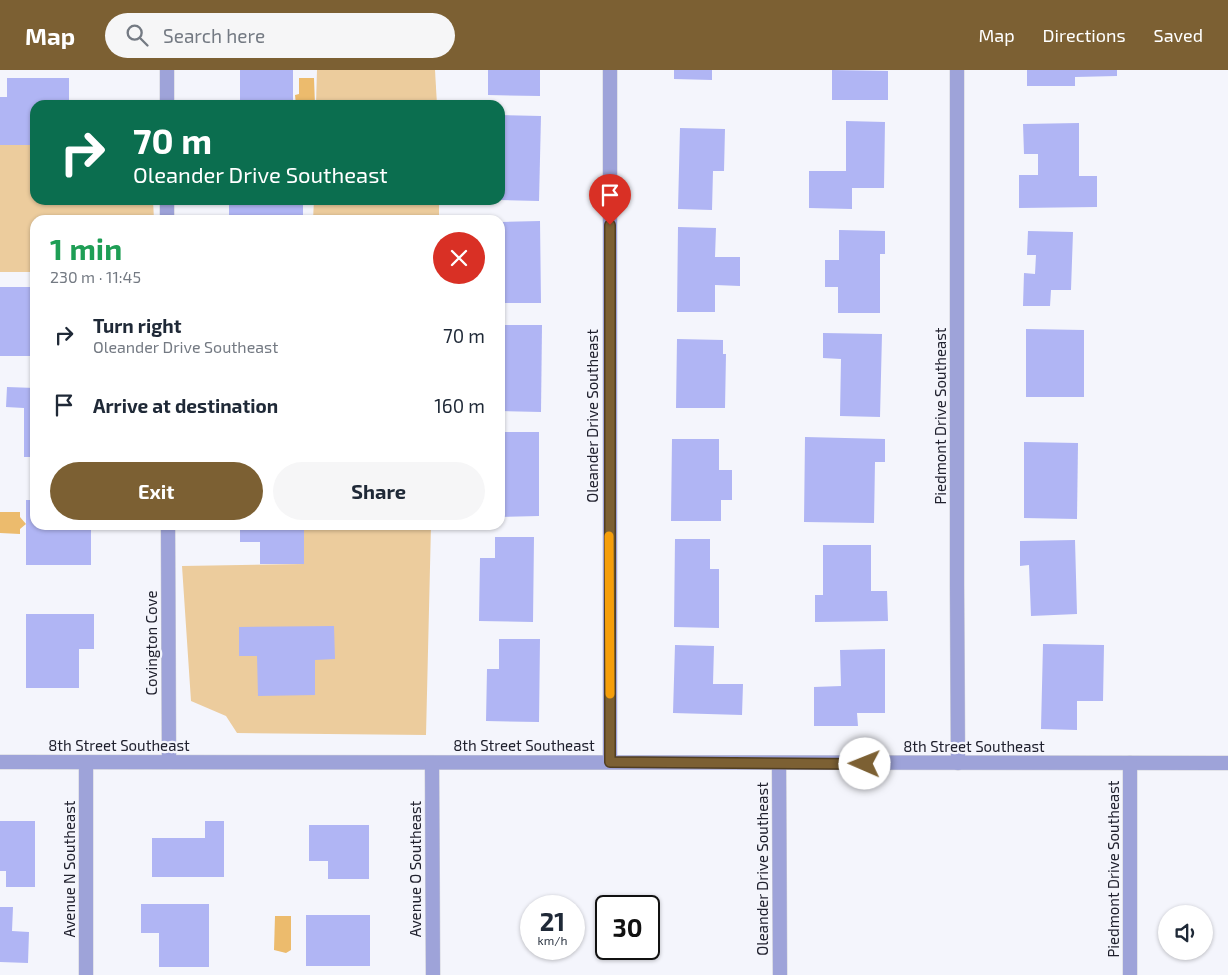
<!DOCTYPE html>
<html lang="en">
<head>
<meta charset="utf-8">
<style>
  :root { --surface:#fff; --page:#f6f6f7; --text:#1f2937; --muted:#747a83; --accent:#7c6033 }
  body { margin:0; font-family:"Exo 2",sans-serif; background:var(--page); color:var(--text); height:100vh; display:flex; flex-direction:column; font-size:19px; white-space:nowrap }
  * { box-sizing:border-box; margin:0 }
  p { font-size:16px; color:var(--muted) }
  .icon { flex:none; width:28px; height:28px; fill:none; stroke:currentColor; stroke-width:2; stroke-linecap:round; stroke-linejoin:round }
  .map { position:relative; flex:1; overflow:hidden }
  .panel { position:absolute; left:30px; top:145px; width:475px; height:315px; display:flex; flex-direction:column; background:var(--surface); border-radius:15px; box-shadow:0 1px 4px #0004 }
  .panel>* { flex:none }
  .banner { position:absolute; left:30px; top:30px; width:475px; height:105px; border-radius:15px; box-shadow:0 1px 4px #0004; background:#0b6e4f; color:#fff; overflow:hidden }
  .controls { position:absolute; left:1158px; top:835px; display:grid; gap:10px }
  .controls a { display:grid; place-items:center; width:55px; height:55px; border-radius:50%; background:var(--surface); box-shadow:0 1px 4px #0004; font-size:25px }
  .speed { position:absolute; left:520px; top:825px; display:flex; gap:10px; font-size:25px; font-weight:700; text-align:center }
  .speed>* { display:grid; place-content:center; width:65px; height:65px; border-radius:50%; background:var(--surface); box-shadow:0 1px 4px #0004; line-height:1 }
  .speed small { font-size:12px; font-weight:400 }
  .speed .limit { border:2px solid #111; border-radius:8px; background:#fff; color:#111 }
  .pin { position:absolute; display:grid; place-items:center; width:42px; height:42px; color:#fff; margin:-51px -21px; border-radius:50% 50% 50% 0; rotate:-45deg; box-shadow:0 0 5px #0007 }
  .pin .icon { rotate:45deg }
  .me { position:absolute; width:55px; margin:-28px; rotate:271deg; stroke-linejoin:round; filter:drop-shadow(0 0 4px #0008) }
  .turn { display:flex; align-items:center; gap:18px; height:105px; padding:0 20px; font-size:22px }
  .turn .icon { width:65px; height:65px; stroke-width:2.5 }
  .turn b { display:block; font-size:35px; line-height:42px }
  .round { display:grid; place-items:center; flex:none; width:52px; height:52px; border-radius:26px; background:var(--page) }
  .head { display:flex; align-items:center; justify-content:space-between; height:85px; padding:0 20px }
  h1 { font-size:30px; font-weight:700; line-height:38px; color:#1e9e55 }
  .action { display:flex; gap:10px; margin-top:auto; padding:10px 20px }
  .action a { flex:1; height:58px; border-radius:30px; background:var(--accent); color:#fff; font-size:20px; font-weight:700; line-height:58px; text-align:center }
  .action a+a { background:var(--page); color:var(--text) }
  ul { padding:0; list-style:none }
  li { display:flex; align-items:center; gap:15px; height:70px; padding:0 20px }
  li div { flex:1 }
  li b { display:block; font-size:19px }
  li em { font-style:normal }
  header { display:flex; align-items:center; gap:30px; box-sizing:border-box; height:70px; padding:0 25px; background:var(--accent); color:#fff }
  header strong { font-size:24px }
  nav { display:flex; gap:28px; margin-inline-start:auto; font-size:18px }
  .search { width:350px; height:45px; background:var(--page); display:flex; align-items:center; gap:12px; box-sizing:border-box; padding:0 18px; border-radius:28px; color:var(--muted); font-size:19px }
  .map>svg:first-child { display:block }
  .green { fill:#eccc9d }
  .water { fill:#ecbb6d }
  .building { fill:#b0b5f4 }
  .lines { fill:none; stroke-linecap:round; stroke-linejoin:round }
  .minor-casing { stroke:#cecfd7; stroke-width:15 }
  .minor { stroke:#9ea3d9; stroke-width:14 }
  .route-casing { stroke:#513e21; stroke-width:12 }
  .route { stroke:#7c6033; stroke-width:9 }
  .slow { stroke:#f59e0b; stroke-width:9 }
  .labels { text-anchor:middle; stroke-width:4.5; stroke-linejoin:round; paint-order:stroke }
  .street-label { font-size:15px; fill:#20212e; stroke:#f4f5fc }
</style>
</head>
<body>
<header>
<strong>Map</strong>
<div class="search"><svg class="icon" aria-label="search" viewBox="0 0 24 24"><circle cx="10" cy="10" r="6"/><path d="M15 15l6 6"/></svg>Search here</div>
<nav><a>Map</a><a>Directions</a><a>Saved</a></nav>
</header>
<div class="map">
<svg width="1228" height="905" viewBox="0 0 1228 905">
  <rect width="100%" height="100%" fill="#f4f5fc"/>
  <g class="green">
    <path d="M317 0H435L437 35H316Z"/>
    <path d="M0 75H35V130H153L154 150H35V202H0Z"/>
    <path d="M314 130H439V150H313Z"/>
    <path d="M304 455H431L426 665 237 663 226 646 191 631 182 496 304 494Z"/>
  </g>
  <g class="water">
    <path d="M299 8H314L315 35H296L295 25 299 24Z"/>
    <path d="M0 442H20V447L26 454 20 459V464L0 463Z"/>
    <path d="M275 846H291V880L286 883 274 880Z"/>
  </g>
  <g class="building">
    <rect x="240" y="0" width="53" height="35"/>
    <path d="M488 0H540V26L488 25Z"/>
    <path d="M674 0H712V10L674 9Z"/>
    <path d="M832 0 888 1V30H832Z"/>
    <path d="M1027 0H1117V6L1075 7V16H1027Z"/>
    <path d="M7 8H69V35H35V75H0V27H7Z"/>
    <path d="M500 45 541 46 539 131 500 130Z"/>
    <path d="M846 51 885 52 884 118H852V139L809 138V101H846Z"/>
    <path d="M1079 53V106H1097V137L1019 138V105H1038V84H1024L1023 54Z"/>
    <path d="M680 58 725 59 724 101H713L712 140 678 139Z"/>
    <rect x="229" y="130" width="74" height="20"/>
    <path d="M540 151 541 233H500V174H502V152Z"/>
    <path d="M678 157 716 158 715 187H740V216L715 215V242H677Z"/>
    <path d="M839 160 885 161V184H880V243H838V217H825V190H839Z"/>
    <path d="M1028 161 1073 162 1071 220H1051L1050 236H1023L1024 203 1035 204 1036 185H1027Z"/>
    <rect x="0" y="217" width="35" height="69"/>
    <path d="M501 255H542L541 342 500 341Z"/>
    <path d="M1026 259 1084 260V327H1026Z"/>
    <path d="M823 263 882 264 880 347 840 346 841 289 823 288Z"/>
    <path d="M677 269 723 270V284H726L725 338H676Z"/>
    <path d="M7 317 35 318V387H24V338L6 337Z"/>
    <path d="M500 362H539V446L500 447Z"/>
    <path d="M805 367 885 369V392H875L874 453 804 452Z"/>
    <path d="M672 369H719V400H732V430H721V451H671Z"/>
    <path d="M1024 372 1078 373 1077 449 1024 448Z"/>
    <path d="M26 430H35V455H91V495H26Z"/>
    <path d="M240 455H304V494H260V472H240Z"/>
    <path d="M495 467H534L533 552 479 551 480 488H495Z"/>
    <path d="M675 469H710V499H719V558L674 557Z"/>
    <path d="M1075 470 1077 544 1031 546 1029 495 1020 496V471Z"/>
    <path d="M823 475H871V521H887L888 551 815 552V525H823Z"/>
    <path d="M26 544H94V579H79V618H26Z"/>
    <path d="M334 556 335 589 315 590V625L258 626 257 586H239V557Z"/>
    <path d="M499 569H540L539 652 486 651 487 599H499Z"/>
    <path d="M1043 574 1104 575 1103 631H1077V660L1041 659Z"/>
    <path d="M675 575 714 576 713 614H743L742 645 673 643Z"/>
    <path d="M885 579V643H857L858 656H814V617L841 616 840 580Z"/>
    <path d="M0 751H35V817H6V801H0Z"/>
    <path d="M205 751H224V807H152V768H205Z"/>
    <path d="M309 755H369V809H328V791H309Z"/>
    <path d="M141 834H209V897H159V863H141Z"/>
    <path d="M0 837H13L12 861 29 862 28 893 0 892Z"/>
    <rect x="306" y="845" width="64" height="51"/>
  </g>
  <g class="lines">
    <defs>
      <g id="minor">
        <path d="M167 0V35"/>
        <path d="M957 0V515L958 693"/>
        <path d="M167 130V150"/>
        <path d="M168 455 169 691"/>
        <path d="M0 692 1228 693"/>
        <path d="M610 692V0"/>
        <path d="M432 693 433 905"/>
        <path d="M779 693 780 905"/>
        <path d="M1130 693V905"/>
        <path d="M86 905V693"/>
      </g>
    </defs>
    <use href="#minor" class="minor-casing"/>
    <use href="#minor" class="minor"/>
  </g>
  <g class="lines">
    <defs>
      <path id="route" d="M610 155V692L865 694"/>
    </defs>
    <use href="#route" class="route-casing"/>
    <use href="#route" class="route"/>
    <path class="slow" d="M609 466 610 624"/>
  </g>
  <g class="labels">
    <g class="street-label">
      <text transform="translate(593 346) rotate(-90)" y="5">Oleander Drive Southeast</text>
      <text transform="translate(941 346) rotate(-90)" y="5">Piedmont Drive Southeast</text>
      <text transform="translate(152 573) rotate(-90)" y="5">Covington Cove</text>
      <text x="119" y="681">8th Street Southeast</text>
      <text x="524" y="681">8th Street Southeast</text>
      <text x="974" y="682">8th Street Southeast</text>
      <text transform="translate(70 799) rotate(-90)" y="5">Avenue N Southeast</text>
      <text transform="translate(416 799) rotate(-90)" y="5">Avenue O Southeast</text>
      <text transform="translate(763 799) rotate(-90)" y="5">Oleander Drive Southeast</text>
      <text transform="translate(1114 799) rotate(-90)" y="5">Piedmont Drive Southeast</text>
    </g>
  </g>
</svg>
<div class="controls">
<a><svg class="icon" aria-label="sound" viewBox="0 0 24 24"><path d="M4 9h4l5-4v14l-5-4H4zM17 9q2 3 0 6"/></svg></a>
</div>
<div class="speed"><div>21<small>km/h</small></div><div class="limit">30</div></div>
<div class="pin" style="left:610px;top:155px;background:#d93025"><svg class="icon" aria-label="arrive" viewBox="0 0 24 24"><path d="M6 21V4h12l-3 4 3 4H6"/></svg></div>
<svg class="me" style="left:865px;top:694px" viewBox="-20 -20 40 40"><circle r="19" fill="#fff"/><path d="M0-13L10 11 0 6-10 11z" fill="#7c6033"/></svg>
<div class="banner">
<div class="turn"><svg class="icon" aria-label="right" viewBox="0 0 24 24"><path d="M7 20v-9h11M14 6l5 5-5 5"/></svg><div><b>70 m</b>Oleander Drive Southeast</div></div>
</div>
<section class="panel">
<div class="head"><div><h1>1 min</h1><p>230 m · 11:45</p></div><a class="round" style="background:#d93025;color:#fff"><svg class="icon" aria-label="close" viewBox="0 0 24 24"><path d="M6 6l12 12M18 6L6 18"/></svg></a></div>
<ul>
<li><svg class="icon" aria-label="right" viewBox="0 0 24 24"><path d="M7 20v-9h11M14 6l5 5-5 5"/></svg><div><b>Turn right</b><p>Oleander Drive Southeast</p></div><em>70 m</em></li>
<li><svg class="icon" aria-label="arrive" viewBox="0 0 24 24"><path d="M6 21V4h12l-3 4 3 4H6"/></svg><div><b>Arrive at destination</b></div><em>160 m</em></li>
</ul>
<div class="action"><a>Exit</a><a>Share</a></div>
</section>
</div>
</body>
</html>
